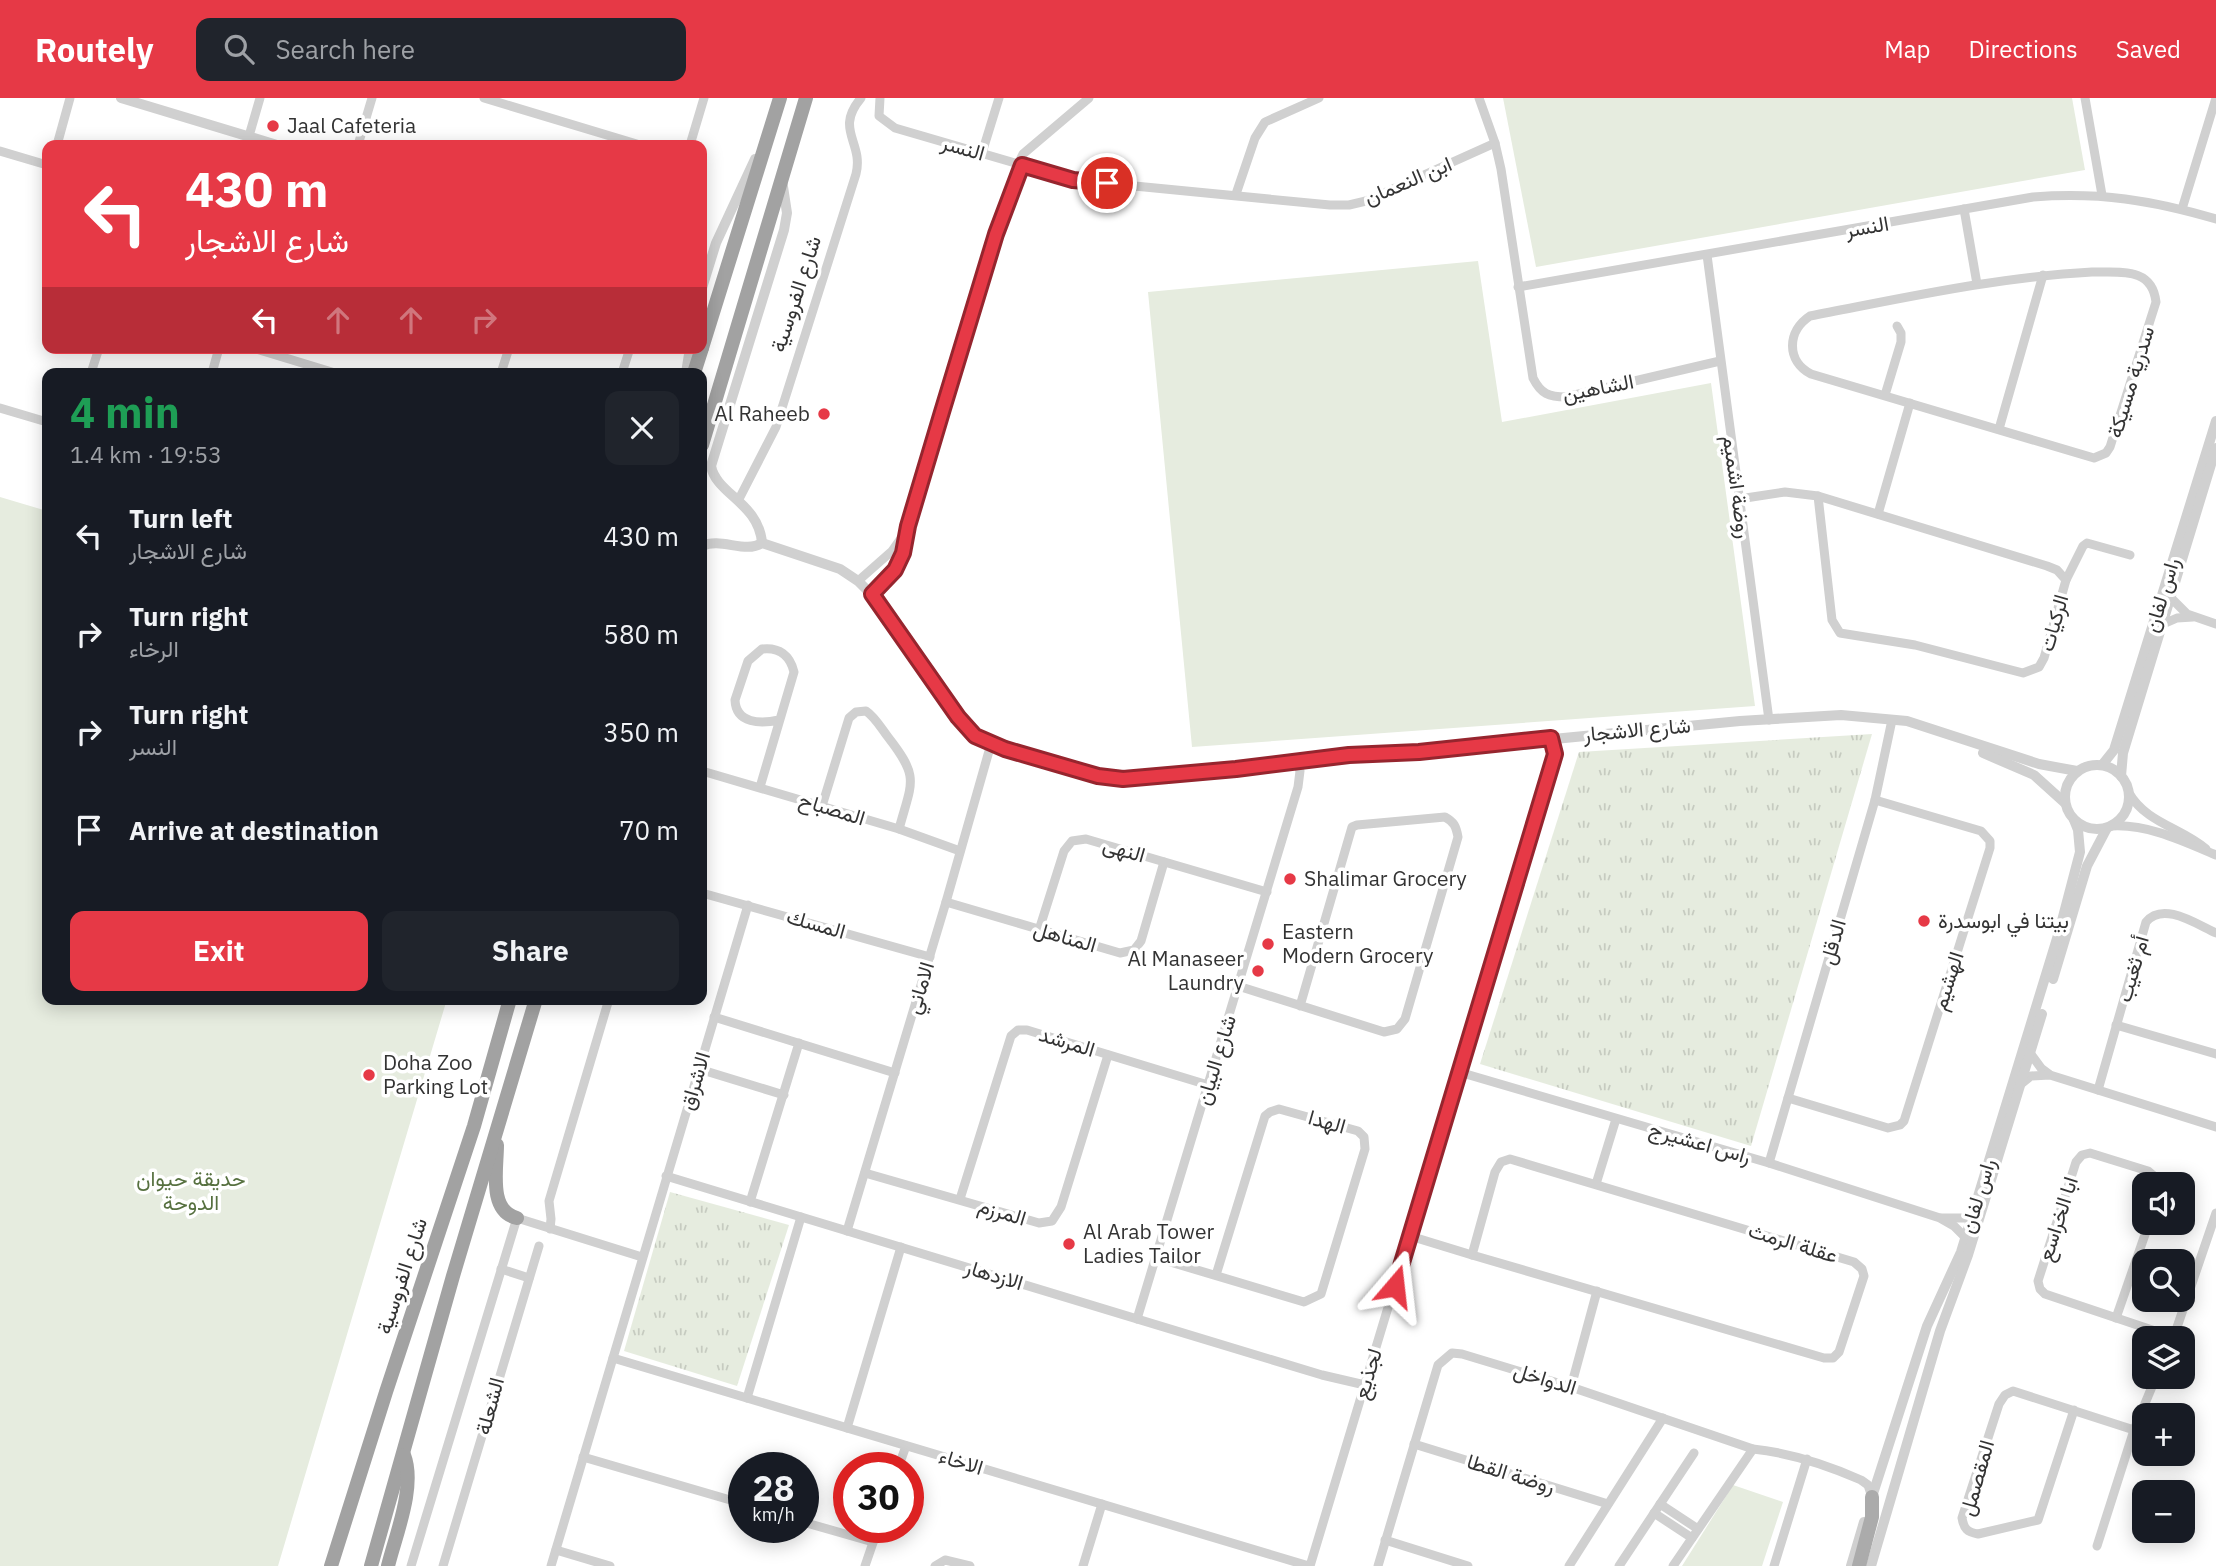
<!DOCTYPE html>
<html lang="en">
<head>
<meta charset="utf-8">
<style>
  :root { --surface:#171b24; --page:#20242c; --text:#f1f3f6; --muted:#9ea1a6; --accent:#e63946 }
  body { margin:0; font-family:"IBM Plex Sans",Vazirmatn,sans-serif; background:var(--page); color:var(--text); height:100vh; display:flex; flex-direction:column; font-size:26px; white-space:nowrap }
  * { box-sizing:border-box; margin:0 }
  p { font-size:23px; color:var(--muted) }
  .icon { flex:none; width:38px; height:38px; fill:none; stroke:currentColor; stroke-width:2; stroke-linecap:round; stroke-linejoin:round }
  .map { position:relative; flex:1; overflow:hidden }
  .drawer { position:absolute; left:42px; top:270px; width:665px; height:637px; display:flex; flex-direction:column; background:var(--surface); border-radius:14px; box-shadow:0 4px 18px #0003 }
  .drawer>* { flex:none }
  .top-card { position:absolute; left:42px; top:42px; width:665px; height:214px; border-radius:14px; box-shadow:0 4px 18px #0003; background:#e63946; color:#fff; overflow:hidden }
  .controls { position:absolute; left:2132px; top:1074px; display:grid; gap:14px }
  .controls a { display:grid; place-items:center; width:63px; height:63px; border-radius:14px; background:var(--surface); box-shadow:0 4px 18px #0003; font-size:35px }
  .speed { position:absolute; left:728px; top:1354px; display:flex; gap:14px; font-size:35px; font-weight:700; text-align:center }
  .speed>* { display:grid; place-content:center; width:91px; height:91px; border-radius:50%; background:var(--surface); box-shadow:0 4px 18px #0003; line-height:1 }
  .speed small { font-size:18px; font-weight:400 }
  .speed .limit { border:10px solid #d22; background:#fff; color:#111 }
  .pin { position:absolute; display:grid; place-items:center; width:60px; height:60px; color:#fff; margin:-30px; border:4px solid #fff; border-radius:50%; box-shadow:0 2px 7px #0007 }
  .me { position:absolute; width:77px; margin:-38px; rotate:17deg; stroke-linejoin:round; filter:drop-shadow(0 0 5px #0008) }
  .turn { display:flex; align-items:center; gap:24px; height:147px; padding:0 28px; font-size:32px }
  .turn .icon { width:91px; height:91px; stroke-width:2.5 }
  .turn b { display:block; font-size:49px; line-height:60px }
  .lanes { display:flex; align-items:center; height:66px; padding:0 28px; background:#0003; justify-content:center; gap:35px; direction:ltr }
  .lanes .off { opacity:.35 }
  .round { display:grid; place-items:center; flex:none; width:74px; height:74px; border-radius:14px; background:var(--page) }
  .headline { display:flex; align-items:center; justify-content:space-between; height:119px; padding:0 28px }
  h1 { font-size:42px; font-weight:700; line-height:52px; color:#1e9e55 }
  .cta { display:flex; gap:14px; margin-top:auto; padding:14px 28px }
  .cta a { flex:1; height:80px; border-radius:14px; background:var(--accent); color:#fff; font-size:28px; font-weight:700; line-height:80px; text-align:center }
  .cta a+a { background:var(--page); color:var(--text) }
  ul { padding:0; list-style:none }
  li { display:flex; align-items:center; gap:21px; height:98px; padding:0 28px }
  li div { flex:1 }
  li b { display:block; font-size:26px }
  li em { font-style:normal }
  header { display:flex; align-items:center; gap:42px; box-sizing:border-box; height:98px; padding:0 35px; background:var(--accent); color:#fff }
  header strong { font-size:33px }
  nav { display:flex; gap:38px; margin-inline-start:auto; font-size:24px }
  .search { width:490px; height:63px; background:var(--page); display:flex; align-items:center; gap:18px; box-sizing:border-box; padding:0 24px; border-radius:14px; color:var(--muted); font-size:26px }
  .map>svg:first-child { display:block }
  .grass { fill:url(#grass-tufts) }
  .park { fill:#e6ecdf }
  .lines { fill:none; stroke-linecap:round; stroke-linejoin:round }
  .minor { stroke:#d0d0d0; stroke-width:9 }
  .tertiary { stroke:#d0d0d0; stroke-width:10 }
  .primary { stroke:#ababab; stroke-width:14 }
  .trunk { stroke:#a2a2a2; stroke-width:14 }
  .route-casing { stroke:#96252e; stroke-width:18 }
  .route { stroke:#e63946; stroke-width:12 }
  .poi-dot { fill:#e63946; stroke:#fff; stroke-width:2.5 }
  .labels { text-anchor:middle; stroke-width:7; stroke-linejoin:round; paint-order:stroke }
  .poi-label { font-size:21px; fill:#333; stroke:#fff; text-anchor:start }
  .street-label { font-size:21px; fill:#333; stroke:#fff }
  .park-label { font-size:21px; fill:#56703f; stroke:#fff }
</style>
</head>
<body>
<header>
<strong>Routely</strong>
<div class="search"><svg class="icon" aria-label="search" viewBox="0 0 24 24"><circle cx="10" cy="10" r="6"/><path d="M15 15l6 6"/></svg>Search here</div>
<nav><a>Map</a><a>Directions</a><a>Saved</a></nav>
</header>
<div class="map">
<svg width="2216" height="1468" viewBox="0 0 2216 1468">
  <defs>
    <pattern id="grass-tufts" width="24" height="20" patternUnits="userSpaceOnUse" patternTransform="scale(1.75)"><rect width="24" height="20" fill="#e6ecdf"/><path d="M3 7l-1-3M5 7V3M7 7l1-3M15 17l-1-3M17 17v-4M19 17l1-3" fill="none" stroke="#c6cbc0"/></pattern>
  </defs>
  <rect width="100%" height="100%" fill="#fff"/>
  <g class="grass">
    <path d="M1872 636 1751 1048 1480 966 1579 654Z"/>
    <path d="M670 1094 789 1127 737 1288 624 1253Z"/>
  </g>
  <g class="park">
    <path d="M1503 0H2072L2085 72 1536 169Z"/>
    <path d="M1478 163 1502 324 1711 285 1755 608 1192 649 1148 194Z"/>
    <path d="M0 399 47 413V901H447L278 1468H0Z"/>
    <path d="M1733 1387 1783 1404 1762 1468H1682Z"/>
  </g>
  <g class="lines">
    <g class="minor">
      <path d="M484 0 640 47"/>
      <path d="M880 0 879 18 895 30 1073 82 1330 107H1349L1366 103 1495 45"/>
      <path d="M1479 0 1495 45 1501 71 1533 280C1541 296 1549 299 1566 299L1720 263"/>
      <path d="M2085 0 2102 97"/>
      <path d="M249 38 260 0"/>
      <path d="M57 47 70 0"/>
      <path d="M358 47 372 0"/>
      <path d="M690 47 704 0"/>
      <path d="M0 53 47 67"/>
      <path d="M982 55 999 0"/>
      <path d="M1018 66 1023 56 1089 0"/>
      <path d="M1236 96 1255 40 1265 24 1319 0"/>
      <path d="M1964 111 1977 186"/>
      <path d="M2182 111 2216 0"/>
      <path d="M1707 157 1769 622"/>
      <path d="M2092 174C2119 175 2152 168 2156 204L2110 349 2106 355 2094 360 1811 276C1786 263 1787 233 1810 218 1904 200 1997 179 2092 174Z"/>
      <path d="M1518 189 2033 99C2100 94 2151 102 2216 121"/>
      <path d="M253 250 335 275"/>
      <path d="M91 275 99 250"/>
      <path d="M212 275 219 250"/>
      <path d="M501 275 509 250"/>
      <path d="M622 275 630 250"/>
      <path d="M1885 297 1901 244V235L1897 228"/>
      <path d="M0 310 47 324"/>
      <path d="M1999 331 2043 177"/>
      <path d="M1818 398 1832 522 1840 535 1915 547 2023 575 2039 569 2044 560 2066 482 2083 448 2087 445 2130 457"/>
      <path d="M739 401 776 329 856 76C864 44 834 32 861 0"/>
      <path d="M1739 401 1785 394 1818 398 2047 468 2057 472 2066 482"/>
      <path d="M1878 416 1910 305"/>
      <path d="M858 483 892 453 904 436"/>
      <path d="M872 496 895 472 903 455 908 428 942 314 996 136 1022 67"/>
      <path d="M2170 499 2187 516 2216 526"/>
      <path d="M2161 527 2177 520 2193 519"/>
      <path d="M702 673 899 731 960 753"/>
      <path d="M760 689 794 574C790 557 779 549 762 551L748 563 735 602C736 626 761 626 779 622"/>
      <path d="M2129 695C2146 725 2182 730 2206 751"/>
      <path d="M822 708 849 620 856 614 866 613C875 619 881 630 888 639 920 680 912 683 899 731"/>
      <path d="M2112 728C2148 726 2183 743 2216 757"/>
      <path d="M702 795 930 859"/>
      <path d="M946 804 1120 855 1134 852 1141 843 1164 764"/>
      <path d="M1039 832 1064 753 1072 743 1086 741 1267 794"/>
      <path d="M1238 888 1384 934 1397 931 1405 921 1458 739C1456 728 1454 724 1445 719L1357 727 1352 729 1300 908"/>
      <path d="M714 919 895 975"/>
      <path d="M2116 927 2216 956"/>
      <path d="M2030 955 2041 970 2049 976"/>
      <path d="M699 971 784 997"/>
      <path d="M1459 974 1769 1065 1940 1120 1954 1128 1965 1139"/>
      <path d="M2021 986 2031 978 2050 977 2216 1029"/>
      <path d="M2098 992 2146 824C2163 803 2196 826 2216 835"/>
      <path d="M1788 1000 1888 1030 1900 1027 1904 1023 1990 750V743L1981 733 1875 702"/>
      <path d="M1510 1061 1854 1164 1862 1171 1864 1178 1839 1254 1833 1260H1824L1472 1157 1495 1074 1501 1064Z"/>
      <path d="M1769 1065 1875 702 1892 622"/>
      <path d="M865 1075 1039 1125 1052 1123 1061 1109 1108 957"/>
      <path d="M666 1078 1322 1277 1365 1287"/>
      <path d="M1596 1086 1616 1021"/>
      <path d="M2157 1087 2155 1079 2148 1073 2090 1055 2082 1057 2076 1064 2038 1183 2040 1191 2045 1196 2173 1239"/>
      <path d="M960 1101 1011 938 1018 932H1027L1208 987"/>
      <path d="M750 1104 799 945"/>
      <path d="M1941 1120H1971"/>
      <path d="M550 1131 551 1121 549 1103 609 901"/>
      <path d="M847 1133 946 804 991 646"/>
      <path d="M1410 1138 1472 1157"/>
      <path d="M1157 1160 1304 1204 1321 1196 1365 1051 1364 1039 1358 1033 1279 1011 1270 1014 1265 1018 1216 1177"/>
      <path d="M501 1171 529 1180"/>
      <path d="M2116 1220 2149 1125"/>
      <path d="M1137 1221 1298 689 1300 673 1296 663"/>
      <path d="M2173 1241 2216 1115"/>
      <path d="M613 1260 1309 1468"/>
      <path d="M1571 1289 1597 1193"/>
      <path d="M747 1300 801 1119"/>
      <path d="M2074 1312 2038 1422 1978 1436C1967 1434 1964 1431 1962 1420L1999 1306 2005 1297 2013 1293 2134 1332"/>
      <path d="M847 1330 901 1149"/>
      <path d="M1414 1346 1608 1406"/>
      <path d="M583 1359 744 1406"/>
      <path d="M898 1370 906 1348"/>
      <path d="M1660 1406 1698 1431"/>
      <path d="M1654 1415 1692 1440"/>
      <path d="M803 1424 873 1444"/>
      <path d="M1385 1442 1468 1468"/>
      <path d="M2097 1448 2134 1332 2156 1279"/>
      <path d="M556 1452 610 1468"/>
      <path d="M411 1468 517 1120 642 1159"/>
      <path d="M443 1468 539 1148"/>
      <path d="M551 1468 748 807"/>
      <path d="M865 1468 878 1430"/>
      <path d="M935 1468 945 1462 970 1468"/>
      <path d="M1083 1468 1102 1406"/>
      <path d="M1310 1468 1555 656 1551 640"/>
      <path d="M1378 1468 1438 1267 1452 1255 1462 1256 1571 1289 1753 1351C1791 1355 1825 1366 1861 1382L1868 1387 1872 1399"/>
      <path d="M1569 1468 1663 1320"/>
      <path d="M1619 1468 1694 1355"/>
      <path d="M1673 1468 1753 1351"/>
      <path d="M1774 1468 1807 1361"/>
    </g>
    <g class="tertiary">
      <path d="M121 0 277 47"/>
      <path d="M702 190 716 145 755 61"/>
      <path d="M686 275 690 250"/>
      <path d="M762 445C759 405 716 396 711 368L784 132 787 115 782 82"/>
      <path d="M702 448C721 439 745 456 762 445L840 471 858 483 881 506 958 619 975 638 1005 651 1111 680 1123 681 1236 671 1349 658 1419 654 1740 623 1841 617 1907 623 2039 666 2077 673"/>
      <path d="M1983 655 2034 677 2065 705"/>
      <circle cx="2097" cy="699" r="32"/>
      <path d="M2102 667 2114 652 2216 323"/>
      <path d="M2121 678 2123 655 2216 350"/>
      <path d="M2053 881 2087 768 2107 730"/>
      <path d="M1870 1405 1927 1228 1961 1154 2059 834 2080 754 2078 732 2074 722"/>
      <path d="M1851 1468 1864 1424"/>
      <path d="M1871 1468 1940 1233 1968 1157 2042 916"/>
    </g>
    <path class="primary" d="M1859 1468 1872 1419V1399"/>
    <g class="trunk">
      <path d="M702 250 780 0"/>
      <path d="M694 275 702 250"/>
      <path d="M702 347 806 0"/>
      <path d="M497 1047C497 1071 488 1113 517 1120"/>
      <path d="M331 1468 386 1294 474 1028 510 901"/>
      <path d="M371 1468 453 1178 536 901"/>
      <path d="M388 1468C396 1436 416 1388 404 1357"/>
    </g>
  </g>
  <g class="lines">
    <defs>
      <path id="route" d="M1107 85 1073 82 1022 67 996 136 942 314 908 428 903 455 895 472 872 496 958 619 975 638 1005 651 1098 678 1123 681 1236 671 1349 657 1419 654 1551 640 1555 656 1395 1188"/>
    </defs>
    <use href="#route" class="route-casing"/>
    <use href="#route" class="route"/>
  </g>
  <g class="poi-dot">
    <circle cx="273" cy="28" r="7"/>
    <circle cx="824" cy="316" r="7"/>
    <circle cx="1290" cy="781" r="7"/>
    <circle cx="1924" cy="823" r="7"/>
    <circle cx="1268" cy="846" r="7"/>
    <circle cx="1258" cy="873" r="7"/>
    <circle cx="369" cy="977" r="7"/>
    <circle cx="1069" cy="1146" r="7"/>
  </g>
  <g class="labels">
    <g class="poi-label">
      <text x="287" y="35">Jaal Cafeteria</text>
      <text x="810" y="323" text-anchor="end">Al Raheeb</text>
      <text x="1304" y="788">Shalimar Grocery</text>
      <text x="1938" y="830">بيتنا في ابوسدرة</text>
      <text x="1282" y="841">Eastern<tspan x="1282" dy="24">Modern Grocery</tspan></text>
      <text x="1244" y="868" text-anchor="end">Al Manaseer<tspan x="1244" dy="24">Laundry</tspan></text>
      <text x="383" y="972">Doha Zoo<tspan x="383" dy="24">Parking Lot</tspan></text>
      <text x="1083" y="1141">Al Arab Tower<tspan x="1083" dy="24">Ladies Tailor</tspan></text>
    </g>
    <g class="street-label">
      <text transform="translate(963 50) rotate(16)" y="7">النسر</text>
      <text transform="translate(1408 83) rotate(-23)" y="7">ابن النعمان</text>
      <text transform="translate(1867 129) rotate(-10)" y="7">النسر</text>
      <text transform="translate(796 196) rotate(-72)" y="7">شارع الفروسية</text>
      <text transform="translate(2131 284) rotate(-73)" y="7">سدرية مسيكة</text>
      <text transform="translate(1598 290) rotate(-11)" y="7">الشاهين</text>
      <text transform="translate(1737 389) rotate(82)" y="7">روضة اشميم</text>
      <text transform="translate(2162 497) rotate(-73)" y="7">راس لفان</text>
      <text transform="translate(2054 525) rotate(-74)" y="7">الركيات</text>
      <text transform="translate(1637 632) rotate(-5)" y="7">شارع الاشجار</text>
      <text transform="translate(832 711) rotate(17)" y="7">المصباح</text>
      <text transform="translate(1124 752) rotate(16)" y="7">النهى</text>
      <text transform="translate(816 826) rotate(16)" y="7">المسك</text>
      <text transform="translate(1065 839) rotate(16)" y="7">المناهل</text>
      <text transform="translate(1833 844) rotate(-74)" y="7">الدقل</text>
      <text transform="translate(2133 871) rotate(-74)" y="7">أم ثغيب</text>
      <text transform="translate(1948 883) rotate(-72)" y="7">الهشيم</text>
      <text transform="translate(920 890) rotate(-73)" y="7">الاماني</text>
      <text transform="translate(1067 944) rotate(17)" y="7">المرشد</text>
      <text transform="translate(1216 962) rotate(-73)" y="7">شارع البيان</text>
      <text transform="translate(695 983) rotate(-73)" y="7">الاشراق</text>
      <text transform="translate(1327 1024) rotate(16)" y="7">الهدا</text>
      <text transform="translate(1700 1045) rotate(16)" y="7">راس اعشيرج</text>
      <text transform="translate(1978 1098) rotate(-73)" y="7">راس لفان</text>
      <text transform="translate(1002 1114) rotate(17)" y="7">المرزم</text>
      <text transform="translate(2058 1121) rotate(-72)" y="7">ابا الخراسع</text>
      <text transform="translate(1793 1145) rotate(17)" y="7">عقلة الرمث</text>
      <text transform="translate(994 1177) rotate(17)" y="7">الازدهار</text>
      <text transform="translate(402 1178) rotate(-72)" y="7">شارع الفروسية</text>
      <text transform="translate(1368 1276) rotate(-73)" y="7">لجذيع</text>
      <text transform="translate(1545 1281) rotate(17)" y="7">الدواخل</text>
      <text transform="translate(490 1308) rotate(-75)" y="7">الشعلة</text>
      <text transform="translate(961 1364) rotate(17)" y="7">الاخاء</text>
      <text transform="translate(1511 1376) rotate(17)" y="7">روضة القطا</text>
      <text transform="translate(1977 1380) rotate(-74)" y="7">المقصمل</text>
    </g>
    <g class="park-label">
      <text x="191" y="1088">حديقة حيوان<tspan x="191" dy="24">الدوحة</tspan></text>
    </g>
  </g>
</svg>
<div class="controls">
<a><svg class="icon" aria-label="sound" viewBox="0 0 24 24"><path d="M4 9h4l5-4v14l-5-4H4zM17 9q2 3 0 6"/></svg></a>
<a><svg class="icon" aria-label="search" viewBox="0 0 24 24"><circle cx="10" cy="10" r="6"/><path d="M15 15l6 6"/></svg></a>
<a><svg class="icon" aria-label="layers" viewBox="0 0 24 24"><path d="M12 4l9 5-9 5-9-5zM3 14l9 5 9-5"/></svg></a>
<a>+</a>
<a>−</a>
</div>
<div class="speed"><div>28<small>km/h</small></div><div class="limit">30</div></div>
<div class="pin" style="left:1107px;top:85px;background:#d93025"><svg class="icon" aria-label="arrive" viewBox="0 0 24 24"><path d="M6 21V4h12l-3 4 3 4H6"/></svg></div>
<svg class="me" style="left:1395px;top:1188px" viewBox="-20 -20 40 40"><path d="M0-17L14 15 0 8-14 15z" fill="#e63946" stroke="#fff" stroke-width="4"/></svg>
<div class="top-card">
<div class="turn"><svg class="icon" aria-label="left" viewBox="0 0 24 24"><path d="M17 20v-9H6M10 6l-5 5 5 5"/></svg><div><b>430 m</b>شارع الاشجار</div></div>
<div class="lanes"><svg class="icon" aria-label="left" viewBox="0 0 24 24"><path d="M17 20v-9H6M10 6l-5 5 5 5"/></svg><svg class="icon off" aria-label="ahead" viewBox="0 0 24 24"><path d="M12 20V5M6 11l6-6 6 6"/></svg><svg class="icon off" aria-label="ahead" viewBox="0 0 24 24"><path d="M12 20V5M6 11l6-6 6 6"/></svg><svg class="icon off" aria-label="right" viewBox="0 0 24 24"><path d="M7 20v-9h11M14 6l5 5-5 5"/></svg></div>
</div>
<section class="drawer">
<div class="headline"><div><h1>4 min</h1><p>1.4 km · 19:53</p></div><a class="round"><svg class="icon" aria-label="close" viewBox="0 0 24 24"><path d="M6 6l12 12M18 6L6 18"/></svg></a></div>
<ul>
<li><svg class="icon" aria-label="left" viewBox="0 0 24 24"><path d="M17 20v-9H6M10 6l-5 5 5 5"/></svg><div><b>Turn left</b><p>شارع الاشجار</p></div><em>430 m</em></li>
<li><svg class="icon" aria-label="right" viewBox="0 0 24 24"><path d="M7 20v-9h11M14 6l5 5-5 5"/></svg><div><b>Turn right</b><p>الرخاء</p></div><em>580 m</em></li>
<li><svg class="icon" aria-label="right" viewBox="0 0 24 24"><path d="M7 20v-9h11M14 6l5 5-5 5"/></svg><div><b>Turn right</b><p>النسر</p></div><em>350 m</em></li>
<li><svg class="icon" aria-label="arrive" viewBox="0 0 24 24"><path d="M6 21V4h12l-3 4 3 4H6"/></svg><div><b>Arrive at destination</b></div><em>70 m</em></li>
</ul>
<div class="cta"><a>Exit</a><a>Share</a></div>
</section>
</div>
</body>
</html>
